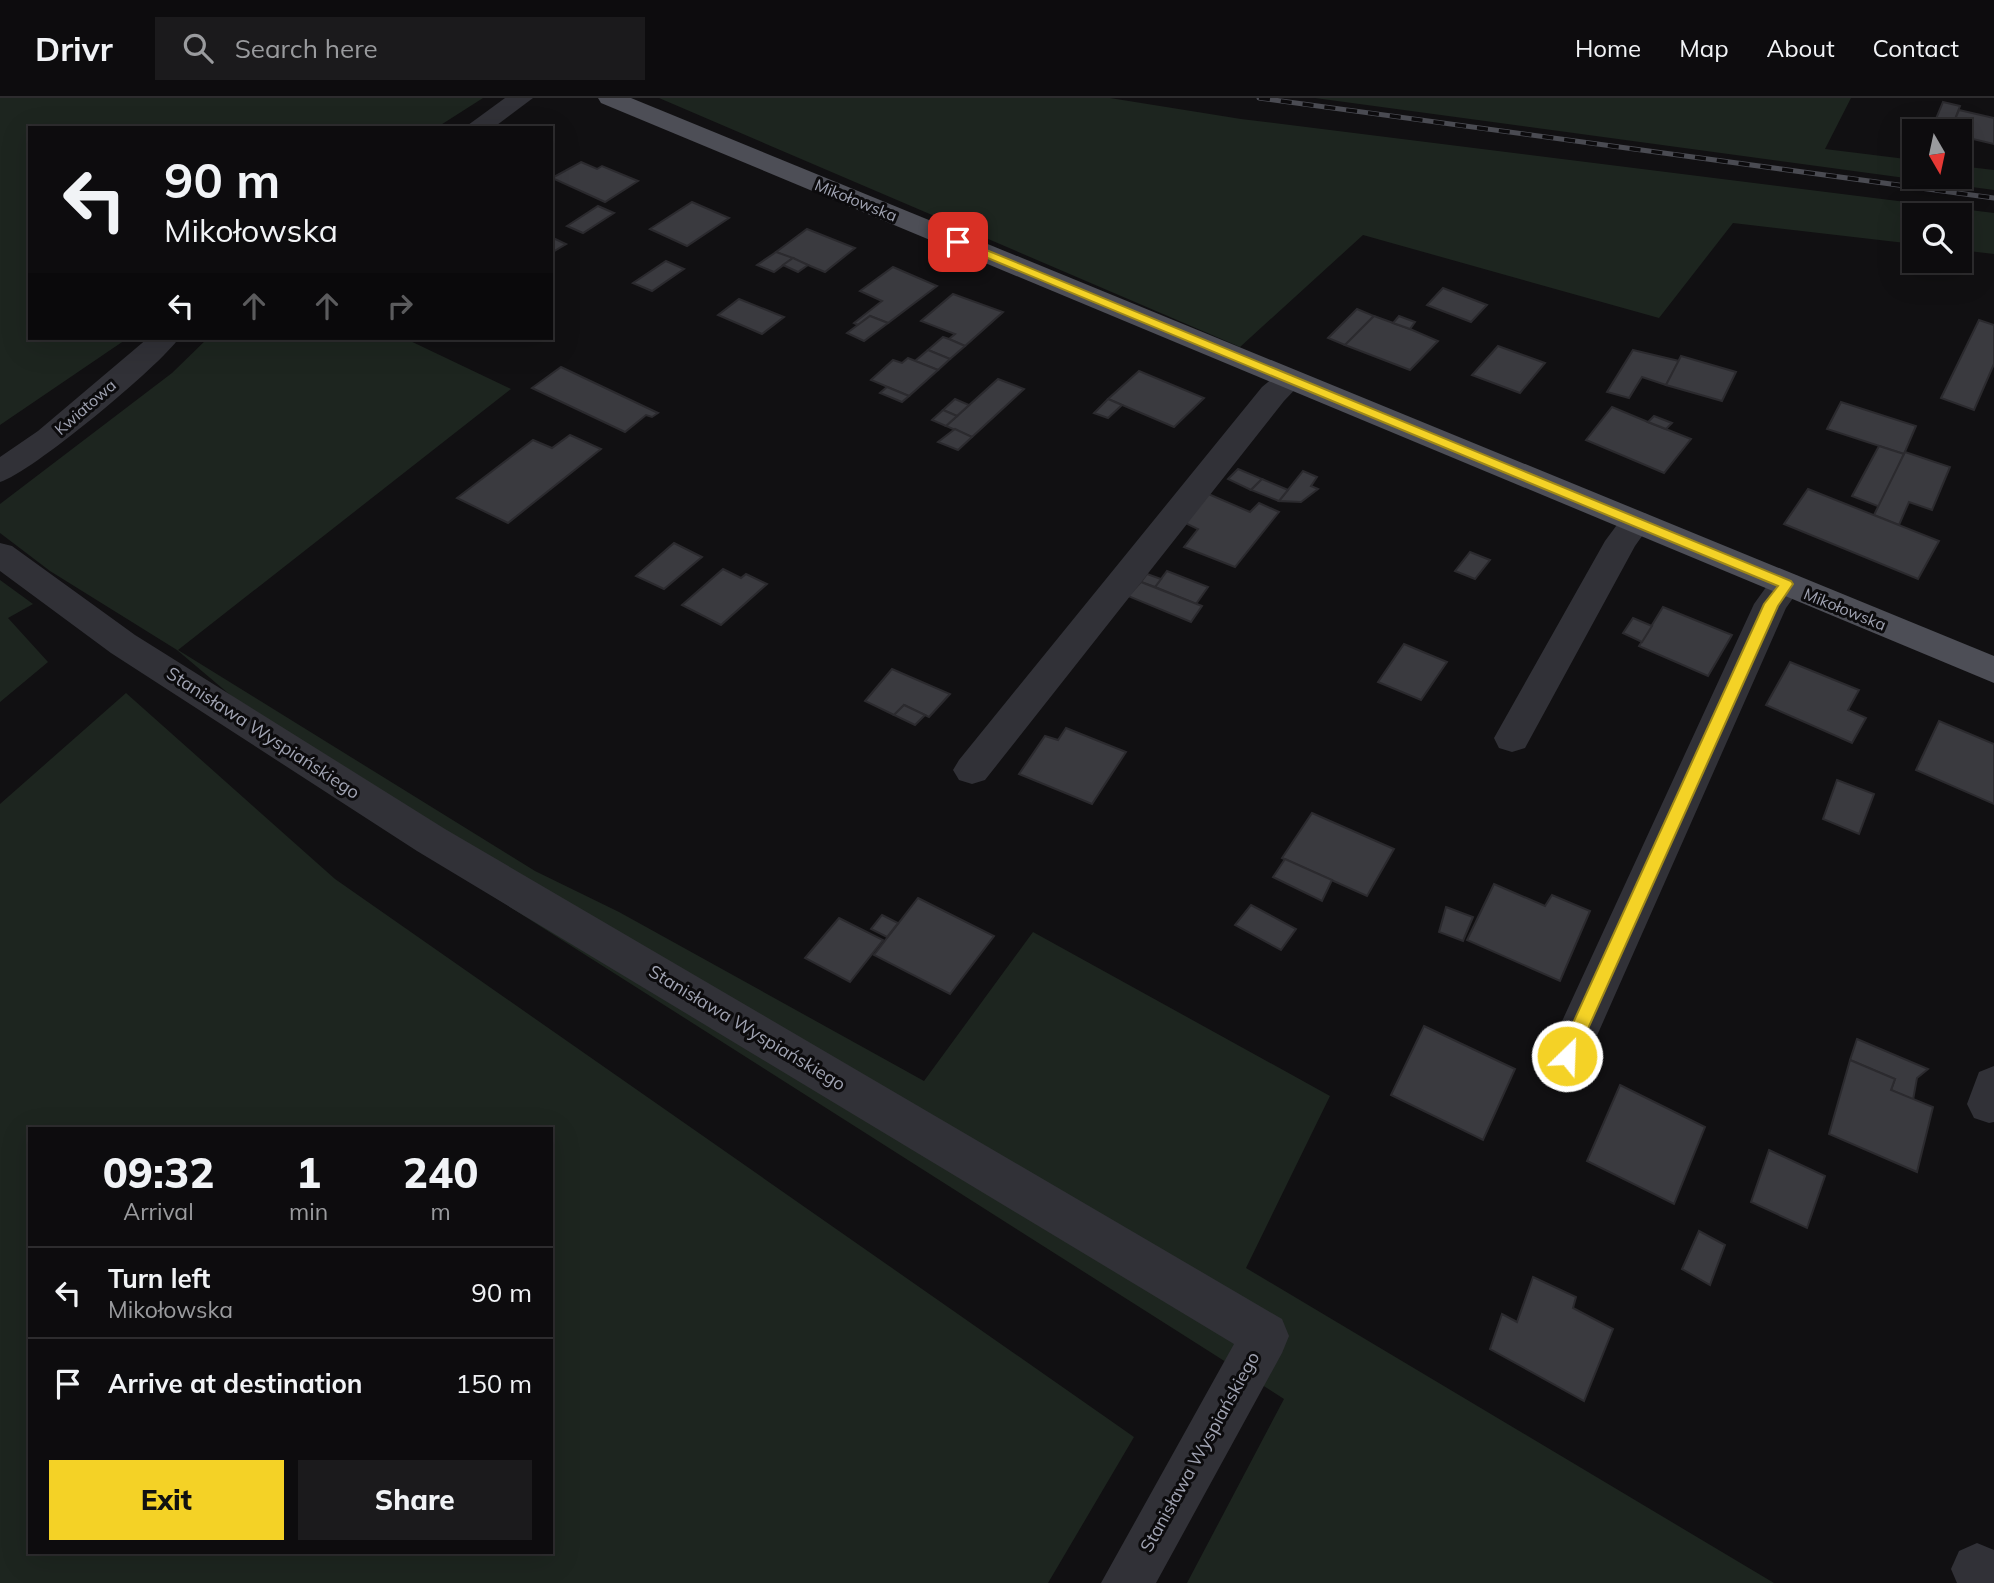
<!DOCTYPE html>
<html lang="en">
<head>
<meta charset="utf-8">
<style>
  :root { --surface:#0d0c0e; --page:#1b1a1c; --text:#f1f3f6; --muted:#9a9b9e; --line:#2d2c2e; --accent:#f4d226 }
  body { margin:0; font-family:Mulish,sans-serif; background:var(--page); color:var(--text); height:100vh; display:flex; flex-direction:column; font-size:26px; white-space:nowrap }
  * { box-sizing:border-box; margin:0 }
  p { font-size:23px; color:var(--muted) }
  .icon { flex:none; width:38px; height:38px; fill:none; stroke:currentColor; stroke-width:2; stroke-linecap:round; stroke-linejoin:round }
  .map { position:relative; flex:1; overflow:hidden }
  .sheet { position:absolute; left:28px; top:1029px; width:525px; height:427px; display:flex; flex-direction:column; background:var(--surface); border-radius:0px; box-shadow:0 7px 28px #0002,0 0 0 2px var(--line) }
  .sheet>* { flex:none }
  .top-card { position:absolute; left:28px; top:28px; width:525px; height:214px; border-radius:0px; box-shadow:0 7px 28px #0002,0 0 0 2px var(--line); background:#0d0c0e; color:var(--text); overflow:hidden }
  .needle { width:46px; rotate:171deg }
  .fabs { position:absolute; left:1902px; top:21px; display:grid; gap:14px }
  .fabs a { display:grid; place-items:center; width:70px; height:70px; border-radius:0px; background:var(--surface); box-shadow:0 7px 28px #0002,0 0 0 2px var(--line); font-size:35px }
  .pin { position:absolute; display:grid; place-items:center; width:60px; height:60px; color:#fff; margin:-30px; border-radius:14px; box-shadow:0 4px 10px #0006 }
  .me { position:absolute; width:77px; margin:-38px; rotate:24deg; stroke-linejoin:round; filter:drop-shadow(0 0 5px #0008) }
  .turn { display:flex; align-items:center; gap:24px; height:147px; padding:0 21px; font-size:32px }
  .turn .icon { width:91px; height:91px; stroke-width:2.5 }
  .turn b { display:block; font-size:49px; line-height:60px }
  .lanes { display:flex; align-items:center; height:66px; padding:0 21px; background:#0003; justify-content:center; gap:35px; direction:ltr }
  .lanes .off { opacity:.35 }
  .eta { display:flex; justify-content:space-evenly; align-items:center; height:119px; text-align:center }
  .eta b { font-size:42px; font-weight:800; line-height:49px }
  .cta { display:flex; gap:14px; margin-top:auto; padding:14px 21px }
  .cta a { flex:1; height:80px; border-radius:0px; background:var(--accent); color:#111; font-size:28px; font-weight:800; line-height:80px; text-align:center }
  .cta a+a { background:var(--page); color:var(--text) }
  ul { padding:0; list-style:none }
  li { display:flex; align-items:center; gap:21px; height:91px; padding:0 21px; border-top:2px solid var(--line) }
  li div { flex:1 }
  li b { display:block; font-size:26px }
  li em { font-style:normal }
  header { display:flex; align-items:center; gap:42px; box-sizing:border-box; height:98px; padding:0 35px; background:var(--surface); border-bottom:2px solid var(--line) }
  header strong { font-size:33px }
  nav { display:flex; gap:38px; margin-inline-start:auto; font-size:24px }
  .search { width:490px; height:63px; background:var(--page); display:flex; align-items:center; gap:18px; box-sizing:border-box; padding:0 24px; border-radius:0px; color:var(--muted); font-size:26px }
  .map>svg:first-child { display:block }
  .green { fill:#1d251f; fill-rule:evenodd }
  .building { fill:#3a3a3f; stroke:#2b2a2e; stroke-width:2 }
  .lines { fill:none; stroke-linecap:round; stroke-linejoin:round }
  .minor { fill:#313137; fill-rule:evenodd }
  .major { fill:#4d4e56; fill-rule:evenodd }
  .rail-casing { stroke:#4a4b52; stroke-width:5 }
  .rail { stroke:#0c0b0d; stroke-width:3.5; stroke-dasharray:11; stroke-linecap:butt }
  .route { fill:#f4d226; stroke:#9f8819; stroke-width:2 }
  .labels { text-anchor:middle; stroke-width:6; stroke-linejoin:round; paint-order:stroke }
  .far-street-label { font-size:16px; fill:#a1a4b3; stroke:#0c0b0d }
  .street-label { font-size:18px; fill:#a1a4b3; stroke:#0c0b0d }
</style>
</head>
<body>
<header>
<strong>Drivr</strong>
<div class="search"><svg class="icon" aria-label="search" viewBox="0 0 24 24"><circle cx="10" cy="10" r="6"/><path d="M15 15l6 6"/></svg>Search here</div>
<nav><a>Home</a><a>Map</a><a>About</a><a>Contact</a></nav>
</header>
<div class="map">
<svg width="1994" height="1485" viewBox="0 0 1994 1485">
  <rect width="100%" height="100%" fill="#111012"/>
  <g class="green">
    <path d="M0 0H483L436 30H30V240H128L0 327Z"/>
    <path d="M659 0H1110L1241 21 1994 115V156L1960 152V117H1914V146L1733 125 1659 220 1363 137 1240 249Z"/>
    <path d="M1315 0H1851L1825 51 1914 62V79H1960V68L1994 72V92Z"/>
    <path d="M208 240H404L511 291 178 552 535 773 619 814 924 983 1033 834 1330 998 1246 1170 1774 1485H1187L1284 1301 392 734 177 552 50 473 0 435V406L172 275Z"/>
    <path d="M0 482 33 506 8 520 48 564 0 604Z"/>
    <path d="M126 595 335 781 1134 1339 1048 1485H0V706ZM30 1031H551V1454H30Z"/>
  </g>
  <g class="building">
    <path d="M1943 4 1960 8 1951 32 1933 28Z"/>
    <path d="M1959 12 1994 20V46L1960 38V33H1950Z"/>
    <path d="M581 64 597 71 602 68 638 83 605 104 552 80Z"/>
    <path d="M692 104 729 120 687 148 650 131Z"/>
    <path d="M598 108 614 115 583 135 567 128Z"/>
    <path d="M807 131 855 150 825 174 776 154Z"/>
    <path d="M551 139 566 146 551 155Z"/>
    <path d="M776 154 793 160 774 174 757 167Z"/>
    <path d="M793 160 808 167 798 174 783 167Z"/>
    <path d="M666 163 684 171 652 193 633 185Z"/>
    <path d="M893 169 937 188 888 225 870 218 858 227 854 225 882 203 860 193Z"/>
    <path d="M1443 190 1487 207 1471 224 1427 207Z"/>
    <path d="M953 196 1003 214 965 248 949 241 955 236 921 223Z"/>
    <path d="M739 201 784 219 762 236 718 217Z"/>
    <path d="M1357 211 1374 218 1345 247 1328 240Z"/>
    <path d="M870 218 888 225 864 243 847 235Z"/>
    <path d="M1374 218 1410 231 1438 243 1410 272 1345 247Z"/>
    <path d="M1399 218 1415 224 1410 231 1393 225Z"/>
    <path d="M1979 222 1994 227V266L1974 312 1941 300Z"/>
    <path d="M943 239 949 241 965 248 950 261 928 252Z"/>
    <path d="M1498 248 1545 265 1520 295 1472 277Z"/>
    <path d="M928 252 950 261 938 272 915 263Z"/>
    <path d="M1633 252 1679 263 1666 287 1642 279 1629 300 1607 294Z"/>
    <path d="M1681 258 1736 274 1722 303 1666 287Z"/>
    <path d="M908 260 938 272 909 298 871 282 893 262 902 265Z"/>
    <path d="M561 269 658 315 652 319 646 317 625 334 532 290Z"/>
    <path d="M1139 273 1204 300 1174 329 1108 301Z"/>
    <path d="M998 281 1024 291 972 339 946 328Z"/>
    <path d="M887 289 909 298 902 304 880 295Z"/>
    <path d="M955 301 969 307 957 318 943 312Z"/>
    <path d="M1108 301 1122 307 1108 320 1094 315Z"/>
    <path d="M1841 304 1916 328 1904 356 1827 331Z"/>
    <path d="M1612 309 1648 324 1691 341 1664 375 1586 342Z"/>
    <path d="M943 312 957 318 946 328 932 322Z"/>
    <path d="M1654 318 1672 325 1666 331 1648 324Z"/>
    <path d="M955 331 972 339 958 352 938 344Z"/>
    <path d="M570 337 601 351 508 425 457 400 533 342 552 350Z"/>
    <path d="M1879 348 1904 356 1880 409 1852 398Z"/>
    <path d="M1905 354 1950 369 1932 412 1909 404 1899 427 1874 417Z"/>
    <path d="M1238 371 1262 381 1251 392 1228 381Z"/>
    <path d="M1303 373 1317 379 1311 388 1318 391 1301 404 1279 403Z"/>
    <path d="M1262 381 1288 392 1279 403 1251 392Z"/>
    <path d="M1808 391 1939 443 1918 481 1784 426Z"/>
    <path d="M1206 395 1250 414 1259 405 1279 414 1235 469 1184 449 1198 431 1181 423Z"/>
    <path d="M674 445 702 459 664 491 636 478Z"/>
    <path d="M1470 454 1490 462 1475 481 1455 473Z"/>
    <path d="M723 471 741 480 746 476 767 486 721 527 682 507Z"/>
    <path d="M1167 473 1208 489 1196 506 1155 489Z"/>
    <path d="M1147 476 1161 481 1155 489 1141 484Z"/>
    <path d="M1141 484 1202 508 1191 524 1128 498Z"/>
    <path d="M1663 509 1732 537 1708 578 1639 548Z"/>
    <path d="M1633 520 1652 528 1642 544 1623 535Z"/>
    <path d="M1404 546 1447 564 1421 602 1378 584Z"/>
    <path d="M1790 564 1859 592 1848 612 1866 620 1852 645 1766 607Z"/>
    <path d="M892 571 950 596 929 619 904 607 894 617 865 603Z"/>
    <path d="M904 607 925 617 915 627 894 617Z"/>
    <path d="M1939 623 1994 646V706L1916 672Z"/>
    <path d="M1066 630 1126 654 1092 706 1019 676 1045 638 1058 642Z"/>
    <path d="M1837 682 1874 696 1859 736 1823 721Z"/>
    <path d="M1312 715 1394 751 1367 798 1282 760Z"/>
    <path d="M1285 761 1332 782 1322 803 1273 779Z"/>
    <path d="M1494 786 1545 808 1552 797 1590 813 1560 883 1467 842Z"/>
    <path d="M918 800 994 838 950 896 874 857Z"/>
    <path d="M1251 807 1296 831 1281 852 1235 827Z"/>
    <path d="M1446 809 1473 819 1463 843 1439 834Z"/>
    <path d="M882 817 898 825 887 839 871 831Z"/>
    <path d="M839 820 883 842 850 884 805 860Z"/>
    <path d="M1424 928 1515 971 1483 1042 1391 997Z"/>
    <path d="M1857 941 1928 971 1917 980 1913 1002 1891 992 1895 981 1850 962Z"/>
    <path d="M1850 962 1895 981 1891 992 1933 1009 1917 1074 1829 1036Z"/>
    <path d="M1620 987 1705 1029 1674 1106 1587 1063Z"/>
    <path d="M1769 1052 1825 1078 1807 1130 1751 1104Z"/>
    <path d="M1699 1133 1725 1147 1710 1187 1682 1171Z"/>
    <path d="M1533 1179 1576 1199 1573 1210 1613 1231 1584 1303 1490 1251 1502 1216 1517 1224Z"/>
  </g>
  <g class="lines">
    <g class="minor">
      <path d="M505 0H533L493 30H464Z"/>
      <path d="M148 240H179C161 267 30 376 0 384V359L38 333Z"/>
      <path d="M1290 272 1301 275 1305 281 1284 303 985 682 972 686 959 682 953 672 959 662 1262 289 1279 275Z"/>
      <path d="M1636 413 1647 416 1652 424 1635 448 1525 650 1512 654 1499 650 1494 640 1605 443 1625 416Z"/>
      <path d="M0 445 12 448 135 537 445 731 1282 1221 1289 1238 1282 1255 1156 1485H1101L1234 1246 417 753 111 555 0 473Z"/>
      <path d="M1786 474 1798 478 1803 486 1786 510 1588 958 1582 971 1567 977 1552 971 1546 958 1754 506 1774 478Z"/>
      <path d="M1994 968V1024L1989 1025 1974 1020 1967 1006 1979 974Z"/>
      <path d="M1977 1445 1994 1452V1485H1957L1951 1471 1959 1453Z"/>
    </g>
    <path class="major" d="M598 0H631L1994 558V585L601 5Z"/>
    <defs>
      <path id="rail" d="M1259 0 1994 100"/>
    </defs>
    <use href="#rail" class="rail-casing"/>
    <use href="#rail" class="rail"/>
  </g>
  <path class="route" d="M954 142H962L1791 483 1793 486 1778 508 1573 964H1560L1558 958 1764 506 1778 488 954 146Z"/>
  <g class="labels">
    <g class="far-street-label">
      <text transform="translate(856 102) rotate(22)" y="6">Mikołowska</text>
      <text transform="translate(85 309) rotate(-41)" y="6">Kwiatowa</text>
      <text transform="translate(1845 511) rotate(22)" y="6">Mikołowska</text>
    </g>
    <g class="street-label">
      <text transform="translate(263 635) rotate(33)" y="6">Stanisława Wyspiańskiego</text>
      <text transform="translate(747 930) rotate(31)" y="6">Stanisława Wyspiańskiego</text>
      <text transform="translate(1200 1354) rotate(-61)" y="6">Stanisława Wyspiańskiego</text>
    </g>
  </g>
</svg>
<div class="fabs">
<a><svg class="needle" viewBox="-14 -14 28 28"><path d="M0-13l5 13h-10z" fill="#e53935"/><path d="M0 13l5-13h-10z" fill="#9a9b9e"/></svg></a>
<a><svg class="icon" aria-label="search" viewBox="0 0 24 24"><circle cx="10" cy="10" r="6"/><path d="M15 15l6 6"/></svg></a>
</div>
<div class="pin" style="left:958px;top:144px;background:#d93025"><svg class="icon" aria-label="arrive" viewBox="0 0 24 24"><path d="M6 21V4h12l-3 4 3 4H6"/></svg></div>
<svg class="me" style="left:1567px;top:958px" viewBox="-20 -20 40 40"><circle r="17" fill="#f4d226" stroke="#fff" stroke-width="3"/><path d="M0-11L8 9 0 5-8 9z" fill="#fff"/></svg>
<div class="top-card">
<div class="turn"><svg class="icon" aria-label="left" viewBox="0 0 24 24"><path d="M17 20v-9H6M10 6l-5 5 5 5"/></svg><div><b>90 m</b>Mikołowska</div></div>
<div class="lanes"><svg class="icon" aria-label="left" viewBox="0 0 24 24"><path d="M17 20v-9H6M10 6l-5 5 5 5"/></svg><svg class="icon off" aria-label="ahead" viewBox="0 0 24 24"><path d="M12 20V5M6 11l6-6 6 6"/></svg><svg class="icon off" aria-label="ahead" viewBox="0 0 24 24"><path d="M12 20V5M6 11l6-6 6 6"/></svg><svg class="icon off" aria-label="right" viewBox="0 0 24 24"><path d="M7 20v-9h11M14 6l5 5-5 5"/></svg></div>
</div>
<section class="sheet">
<div class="eta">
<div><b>09:32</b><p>Arrival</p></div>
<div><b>1</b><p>min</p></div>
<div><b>240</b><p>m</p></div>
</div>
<ul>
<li><svg class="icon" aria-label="left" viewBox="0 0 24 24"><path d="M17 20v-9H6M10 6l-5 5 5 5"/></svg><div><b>Turn left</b><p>Mikołowska</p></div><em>90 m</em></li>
<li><svg class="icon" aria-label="arrive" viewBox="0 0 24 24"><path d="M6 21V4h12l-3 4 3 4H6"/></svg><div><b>Arrive at destination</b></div><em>150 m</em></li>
</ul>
<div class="cta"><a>Exit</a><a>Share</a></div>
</section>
</div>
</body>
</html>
